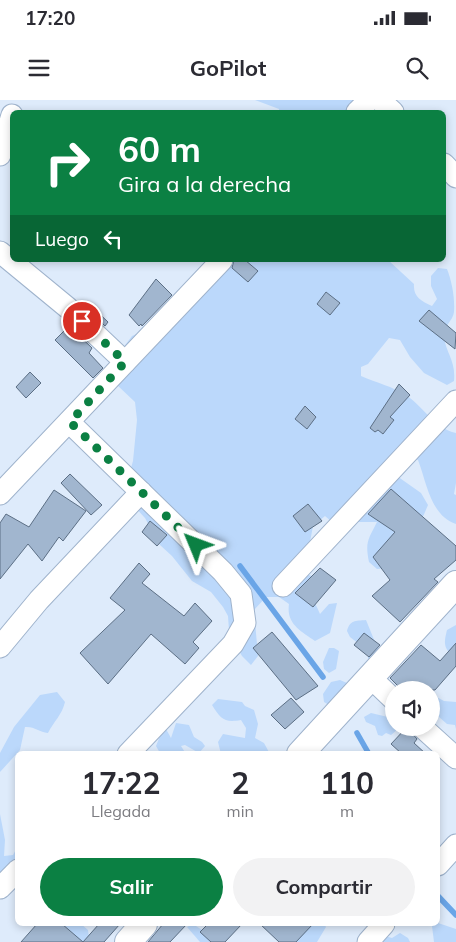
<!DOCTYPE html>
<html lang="es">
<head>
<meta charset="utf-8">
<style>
  :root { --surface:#fff; --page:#f2f2f3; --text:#2b2b33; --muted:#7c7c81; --accent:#0b8043 }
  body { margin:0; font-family:Mulish,sans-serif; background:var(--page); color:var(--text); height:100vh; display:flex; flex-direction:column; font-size:19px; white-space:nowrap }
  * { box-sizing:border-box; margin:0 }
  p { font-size:16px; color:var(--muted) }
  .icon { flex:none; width:28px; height:28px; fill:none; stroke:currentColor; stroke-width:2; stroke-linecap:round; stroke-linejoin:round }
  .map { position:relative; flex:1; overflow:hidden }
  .sheet { position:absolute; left:15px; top:651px; width:425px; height:175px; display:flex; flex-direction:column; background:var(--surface); border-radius:8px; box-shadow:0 2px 8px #0003 }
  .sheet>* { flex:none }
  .banner { position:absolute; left:10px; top:10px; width:436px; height:152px; border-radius:8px; box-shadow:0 2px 8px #0003; background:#0b8043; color:#fff; overflow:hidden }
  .tools { position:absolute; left:385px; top:581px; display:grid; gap:10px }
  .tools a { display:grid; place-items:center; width:55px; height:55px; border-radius:50%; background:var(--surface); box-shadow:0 2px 8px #0003; font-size:25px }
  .pin { position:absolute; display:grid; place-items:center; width:42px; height:42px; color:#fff; margin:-21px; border:2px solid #fff; border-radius:50%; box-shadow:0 1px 5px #0007 }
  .me { position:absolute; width:55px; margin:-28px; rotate:314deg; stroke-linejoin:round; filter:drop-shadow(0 0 4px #0008) }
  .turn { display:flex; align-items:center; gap:18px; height:105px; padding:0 25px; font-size:22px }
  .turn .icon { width:65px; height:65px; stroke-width:2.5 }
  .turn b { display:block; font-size:35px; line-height:42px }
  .then { display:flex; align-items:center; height:48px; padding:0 25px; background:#0003; gap:10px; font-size:19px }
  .eta { display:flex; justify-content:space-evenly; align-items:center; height:85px; text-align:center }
  .eta b { font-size:30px; font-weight:700; line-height:35px }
  .action { display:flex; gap:10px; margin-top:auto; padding:10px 25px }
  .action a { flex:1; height:58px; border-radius:30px; background:var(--accent); color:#fff; font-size:20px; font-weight:700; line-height:58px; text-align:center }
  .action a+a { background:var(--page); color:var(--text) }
  .status { display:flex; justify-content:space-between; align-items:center; height:35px; padding:0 25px; background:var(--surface); direction:ltr }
  .status svg { height:14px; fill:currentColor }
  header { display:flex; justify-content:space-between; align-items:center; height:65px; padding:0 25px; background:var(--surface); font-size:22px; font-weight:700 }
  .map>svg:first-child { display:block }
  .green { fill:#bbd8fb }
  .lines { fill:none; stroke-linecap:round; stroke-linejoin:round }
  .stream { stroke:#6aa5e7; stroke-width:5.5 }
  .building { fill:#a1b6cf; stroke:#5c6f85 }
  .minor-casing { stroke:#9fb3cc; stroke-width:23 }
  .tertiary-casing { stroke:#9fb3cc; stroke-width:28 }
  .minor { stroke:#fff; stroke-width:21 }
  .tertiary { stroke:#fff; stroke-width:26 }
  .route { stroke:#0b8043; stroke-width:9; stroke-dasharray:0 16.2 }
</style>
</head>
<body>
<div class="status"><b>17:20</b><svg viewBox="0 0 49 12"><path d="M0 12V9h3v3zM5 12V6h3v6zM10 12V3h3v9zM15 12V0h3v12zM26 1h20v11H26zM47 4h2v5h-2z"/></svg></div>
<header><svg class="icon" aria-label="menu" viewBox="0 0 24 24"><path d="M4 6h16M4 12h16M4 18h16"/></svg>GoPilot<svg class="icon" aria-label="search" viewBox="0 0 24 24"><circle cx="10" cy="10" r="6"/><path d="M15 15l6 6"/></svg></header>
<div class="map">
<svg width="456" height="842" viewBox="0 0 456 842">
  <rect width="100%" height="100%" fill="#deebfb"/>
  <g class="green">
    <path d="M255 0H375L391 12H279V9Z"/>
    <path d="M224 160H388L414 184C413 197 421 201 432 206L437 199 431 186V176L438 168 447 169C452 182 455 198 454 212 453 221 443 226 444 237 446 253 456 261 454 281L447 285 424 273 410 257 400 240 389 238 368 264 361 267V276C377 283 392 286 407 296 425 308 434 328 456 333V383L454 394 456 395V424C430 415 427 383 418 360L406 356 386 359 387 369 421 393 428 405 422 419 389 468 377 469 369 462C365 442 368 440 377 422H332L325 416 313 426 306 463 308 475 322 478 311 494 320 514 329 504 337 503 330 533 315 541C301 531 286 524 289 504L279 497H266L254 510 258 556 251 565 242 556 235 544 229 530 228 516 223 507 211 492 192 481 172 456 160 445 145 418 133 405 127 382 133 361 137 320 135 302 116 284 120 252 132 236 148 229Z"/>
    <path d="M366 520 377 547 384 550 372 563 368 558V551L350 537 347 531C350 520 355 521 366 520Z"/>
    <path d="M456 525V556H453C443 548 444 542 447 530Z"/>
    <path d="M329 548H334L339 551 336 569 329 573 324 569 323 562Z"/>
    <path d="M340 580 347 583 350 589 329 605 324 602 323 594 331 582Z"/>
    <path d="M57 592 65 602C62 615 54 621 48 633 39 632 34 626 25 627L20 650 0 672V653L14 627 40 595Z"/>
    <path d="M431 594 444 601 456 602V629L455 625 447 624 431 610Z"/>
    <path d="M218 599 242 602 245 606 254 610 258 624 255 638 264 643 270 654H221L218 642 223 634 245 638 246 628 241 620C224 623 221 619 212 605Z"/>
    <path d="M371 613 392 618 394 628 398 629 391 635 386 633 382 636 378 635 375 626 366 622 364 617Z"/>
    <path d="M176 623 189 625 194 637 202 642 205 646 199 653 185 645 181 646 186 654 160 653 156 646 160 636 166 629 171 638Z"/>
    <path d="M0 714 5 740 4 756 13 755 18 746 17 764 0 781Z"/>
    <path d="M438 823 456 829V842H434L432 826Z"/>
    <path d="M57 824H81L88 830 89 837 101 842H76Z"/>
    <path d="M193 824 205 832 213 842H200L187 827Z"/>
    <path d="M297 824H324L326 827 317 842H297L296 838 303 830Z"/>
    <path d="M400 833 408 838 410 842H371L385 836 392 838Z"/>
  </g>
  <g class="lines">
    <g class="stream">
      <path d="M240 466 323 577"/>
      <path d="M357 633 369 654"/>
      <path d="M438 796 456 815"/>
    </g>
  </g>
  <g class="building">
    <path d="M234 160H245L258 171 248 182 232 168Z"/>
    <path d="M156 179 172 195 142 226 141 224 139 226 129 215Z"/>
    <path d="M326 192 340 203 330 215 317 204Z"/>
    <path d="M91 206 108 222 105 226 88 210Z"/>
    <path d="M429 210 456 233 455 249 419 221Z"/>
    <path d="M69 226 92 248 89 253 103 268 93 278 55 240Z"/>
    <path d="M30 272 41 283 26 298 16 287Z"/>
    <path d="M399 284 410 295 390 317 394 320 383 334 378 330 375 332 370 328Z"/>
    <path d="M305 306 316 317 307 329 295 319Z"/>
    <path d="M70 374 102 405 91 415 61 383Z"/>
    <path d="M391 389 456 446V460L434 479 438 482 400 522 372 496 390 480 373 457 395 432 368 414Z"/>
    <path d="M54 390 86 411 63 441 59 437 42 461 28 444 0 479V423L6 414 29 427Z"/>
    <path d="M308 404 322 421 305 432 293 416Z"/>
    <path d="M150 421 167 435 157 446 142 432Z"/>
    <path d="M139 463 150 474 142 483 184 516 195 503 212 521 193 542 199 548 185 564 151 534 108 584 80 553 125 510 110 498Z"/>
    <path d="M320 468 336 480 313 507 295 493Z"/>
    <path d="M272 532 318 586 296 600 253 548Z"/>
    <path d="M364 533 380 545 369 557 354 545Z"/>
    <path d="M456 543V566L435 590H402L390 578 421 545 440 561Z"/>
    <path d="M291 598 304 612 285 629 271 615Z"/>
    <path d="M406 628H411V632L417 639 414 643 426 654H402L391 644Z"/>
    <path d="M37 824H62L83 842 99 824H120L104 842H21Z"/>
    <path d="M163 824H187L170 842H148Z"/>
    <path d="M208 824H242L225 842H211L200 832Z"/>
    <path d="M260 824H313L296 842H279Z"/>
  </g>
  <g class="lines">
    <defs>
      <g id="minor">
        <path d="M380 0 393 12"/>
        <path d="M357 12 369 0"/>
        <path d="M0 55 12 15"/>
        <path d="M444 64 456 77"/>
        <path d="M0 152 68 208 125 262"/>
        <path d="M69 322 223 472 241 494 245 523 233 544 128 654"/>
        <path d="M0 394 222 160"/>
        <path d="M283 486 456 301"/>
        <path d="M0 547 39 500 141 392"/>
        <path d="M370 577 394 600"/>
        <path d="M423 628 456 658"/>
        <path d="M438 765 456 745"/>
        <path d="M0 788 18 770"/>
        <path d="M368 842 384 824"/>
      </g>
      <g id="tertiary">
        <path d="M300 654 456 484"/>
        <path d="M128 842 144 824"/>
      </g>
    </defs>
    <use href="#minor" class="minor-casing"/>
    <use href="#tertiary" class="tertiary-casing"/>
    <use href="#minor" class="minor"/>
    <use href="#tertiary" class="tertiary"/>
  </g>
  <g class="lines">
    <path class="route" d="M82 221 125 262 70 322 196 445"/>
  </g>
</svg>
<div class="tools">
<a><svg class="icon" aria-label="sound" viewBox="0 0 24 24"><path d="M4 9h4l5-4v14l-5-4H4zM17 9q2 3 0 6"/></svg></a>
</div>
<div class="pin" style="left:82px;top:221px;background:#d93025"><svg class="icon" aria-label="arrive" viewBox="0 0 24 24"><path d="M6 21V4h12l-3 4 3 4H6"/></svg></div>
<svg class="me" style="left:196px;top:445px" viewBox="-20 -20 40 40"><path d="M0-17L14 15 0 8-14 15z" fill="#0b8043" stroke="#fff" stroke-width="4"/></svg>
<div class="banner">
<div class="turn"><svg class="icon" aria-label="right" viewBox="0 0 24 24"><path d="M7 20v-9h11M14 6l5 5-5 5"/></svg><div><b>60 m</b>Gira a la derecha</div></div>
<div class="then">Luego<svg class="icon" aria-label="left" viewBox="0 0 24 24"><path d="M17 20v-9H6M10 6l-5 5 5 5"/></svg></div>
</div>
<section class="sheet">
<div class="eta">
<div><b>17:22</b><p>Llegada</p></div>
<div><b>2</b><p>min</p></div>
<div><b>110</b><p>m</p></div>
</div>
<div class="action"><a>Salir</a><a>Compartir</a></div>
</section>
</div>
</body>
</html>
